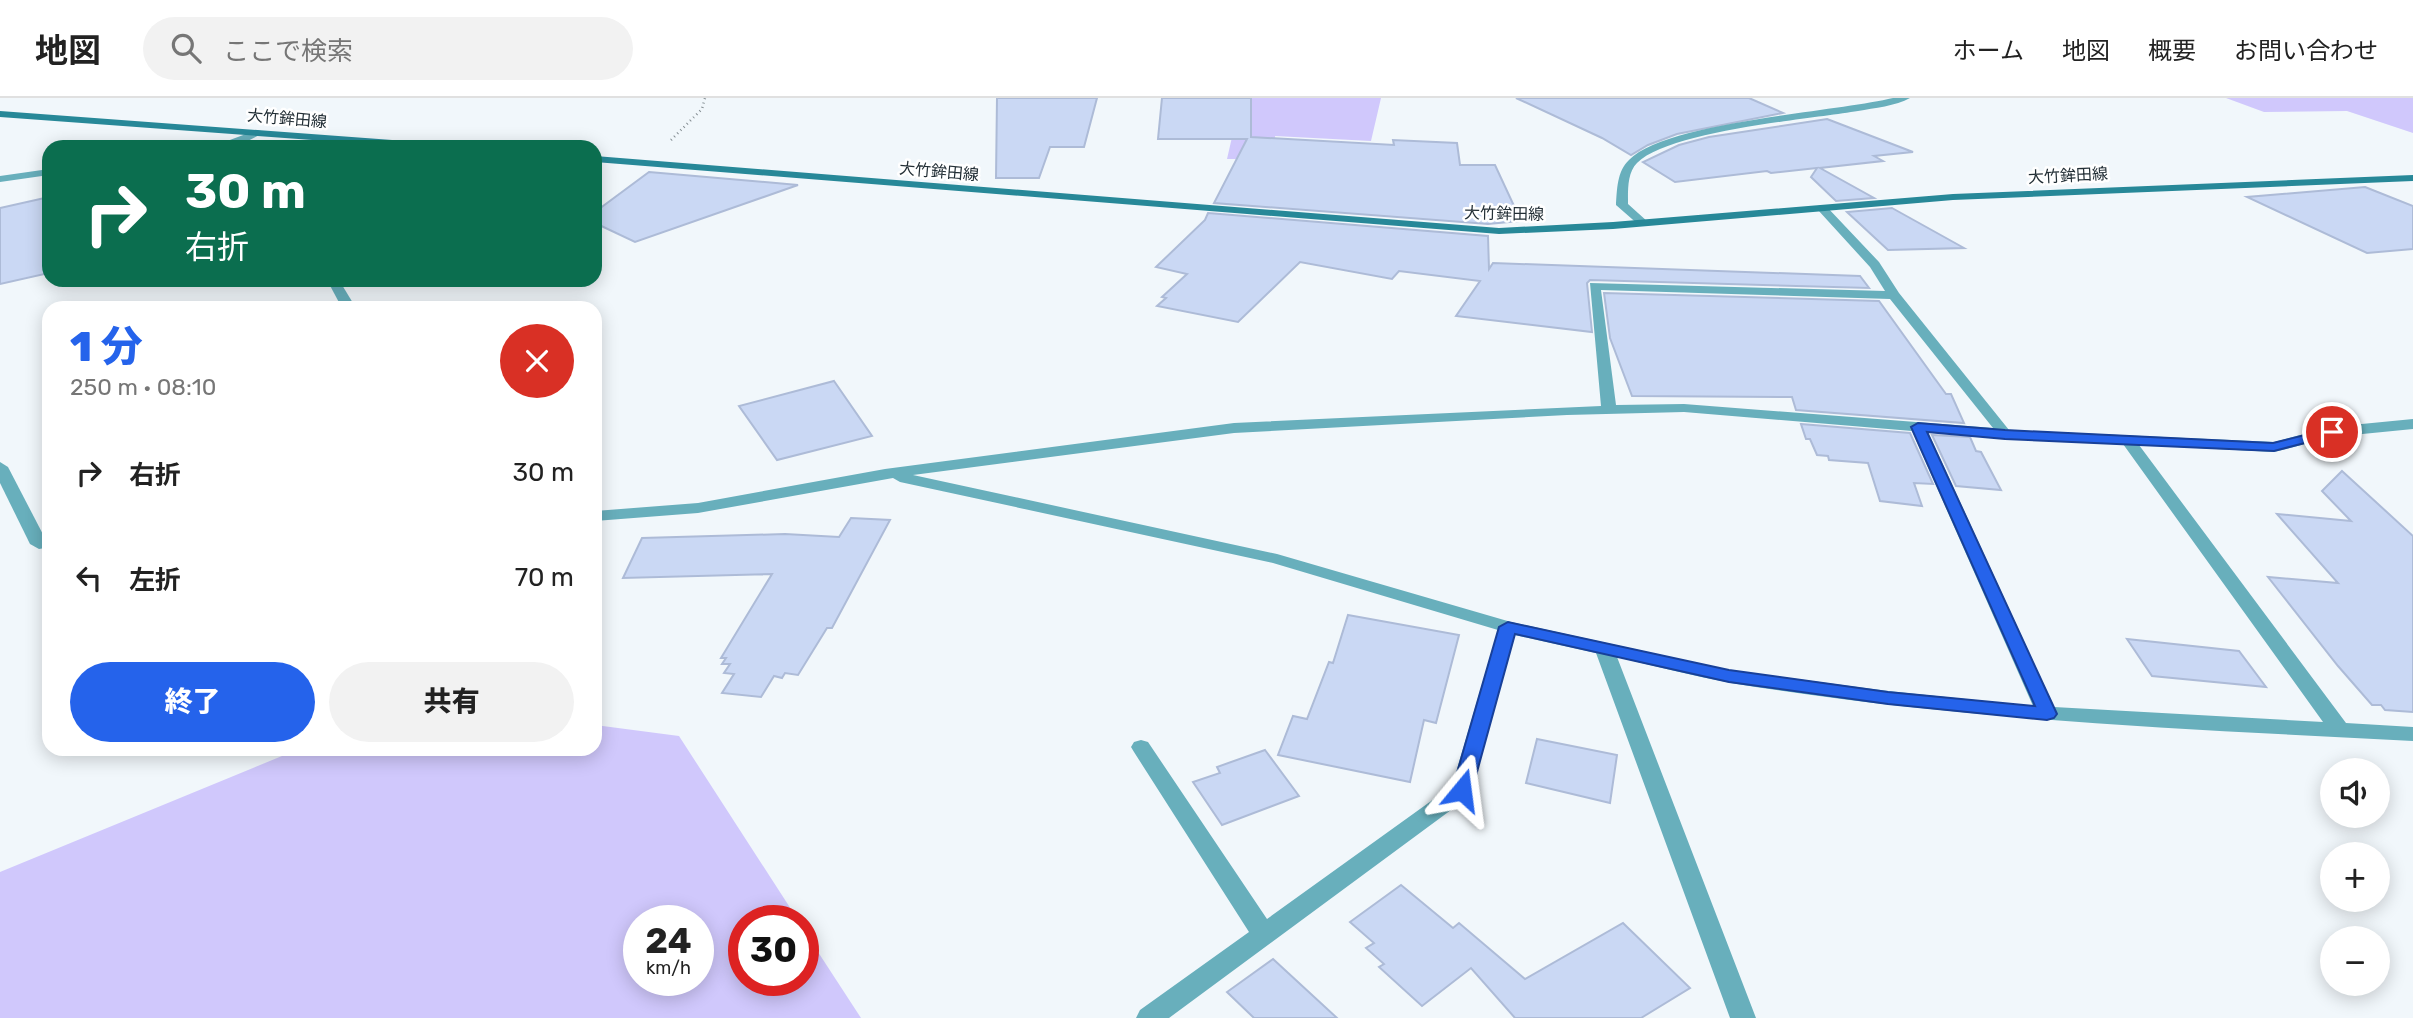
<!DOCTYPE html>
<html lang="ja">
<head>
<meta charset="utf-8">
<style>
  :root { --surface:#fff; --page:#f2f2f2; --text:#222; --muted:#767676; --line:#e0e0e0; --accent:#2563eb }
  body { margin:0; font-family:Rubik,"Noto Sans JP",sans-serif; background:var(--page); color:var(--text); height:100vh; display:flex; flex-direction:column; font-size:26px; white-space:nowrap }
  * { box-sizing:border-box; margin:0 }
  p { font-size:23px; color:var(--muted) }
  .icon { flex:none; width:38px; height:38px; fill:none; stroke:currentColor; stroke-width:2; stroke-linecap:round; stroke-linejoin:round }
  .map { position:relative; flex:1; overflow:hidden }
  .sheet { position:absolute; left:42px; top:203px; width:560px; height:455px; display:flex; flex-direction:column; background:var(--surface); border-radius:21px; box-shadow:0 4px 18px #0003 }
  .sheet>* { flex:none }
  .guide { position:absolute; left:42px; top:42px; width:560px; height:147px; border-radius:21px; box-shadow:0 4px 18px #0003; background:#0b6e4f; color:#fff; overflow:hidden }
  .buttons { position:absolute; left:2320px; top:660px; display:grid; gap:14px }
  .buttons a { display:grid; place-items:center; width:70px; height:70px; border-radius:50%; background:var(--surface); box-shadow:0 4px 18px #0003; font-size:35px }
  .speed { position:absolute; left:623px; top:807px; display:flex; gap:14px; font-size:35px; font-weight:700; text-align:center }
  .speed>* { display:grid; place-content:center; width:91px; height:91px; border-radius:50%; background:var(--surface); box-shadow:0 4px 18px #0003; line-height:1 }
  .speed small { font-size:18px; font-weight:400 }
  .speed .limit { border:10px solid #d22; background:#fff; color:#111 }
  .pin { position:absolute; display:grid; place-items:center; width:60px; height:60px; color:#fff; margin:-30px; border:4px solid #fff; border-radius:50%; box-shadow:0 2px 7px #0007 }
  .me { position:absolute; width:77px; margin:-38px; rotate:16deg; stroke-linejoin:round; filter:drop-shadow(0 0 5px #0008) }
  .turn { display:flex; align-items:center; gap:24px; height:147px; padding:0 28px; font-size:32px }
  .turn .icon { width:91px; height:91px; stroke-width:2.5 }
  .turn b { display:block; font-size:49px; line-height:60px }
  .round { display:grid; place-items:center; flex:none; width:74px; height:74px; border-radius:37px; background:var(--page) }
  .overview { display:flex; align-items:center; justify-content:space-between; height:119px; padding:0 28px }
  h1 { font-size:42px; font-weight:800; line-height:52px; color:var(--accent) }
  .primary-button { display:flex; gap:14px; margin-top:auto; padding:14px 28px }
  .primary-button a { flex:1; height:80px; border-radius:42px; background:var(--accent); color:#fff; font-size:28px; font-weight:800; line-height:80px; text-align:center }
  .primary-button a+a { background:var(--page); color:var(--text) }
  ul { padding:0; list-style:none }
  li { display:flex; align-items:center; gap:21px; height:105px; padding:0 28px }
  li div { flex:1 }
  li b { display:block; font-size:26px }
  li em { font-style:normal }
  header { display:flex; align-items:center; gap:42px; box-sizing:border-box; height:98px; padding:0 35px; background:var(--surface); border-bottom:2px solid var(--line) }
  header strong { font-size:33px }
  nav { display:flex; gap:38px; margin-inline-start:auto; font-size:24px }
  .search { width:490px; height:63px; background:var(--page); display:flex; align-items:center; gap:18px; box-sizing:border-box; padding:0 24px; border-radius:38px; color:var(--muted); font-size:26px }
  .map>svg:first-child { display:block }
  .green { fill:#d0c8fc; fill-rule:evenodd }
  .building { fill:#cad8f4; stroke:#adbbd7; stroke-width:2 }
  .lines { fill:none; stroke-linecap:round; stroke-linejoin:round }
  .path { stroke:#858e93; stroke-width:2.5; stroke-dasharray:1 3.5; stroke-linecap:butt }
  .street { fill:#68afbc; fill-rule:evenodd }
  .secondary { fill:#278898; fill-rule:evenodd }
  .route { fill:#2563eb; stroke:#184099; stroke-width:2 }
  .labels { text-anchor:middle; stroke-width:5; stroke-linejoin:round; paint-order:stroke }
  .far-street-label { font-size:16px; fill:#222e35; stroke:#fff }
</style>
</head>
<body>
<header>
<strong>地図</strong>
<div class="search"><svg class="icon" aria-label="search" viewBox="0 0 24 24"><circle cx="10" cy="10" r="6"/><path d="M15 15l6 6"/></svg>ここで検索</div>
<nav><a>ホーム</a><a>地図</a><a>概要</a><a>お問い合わせ</a></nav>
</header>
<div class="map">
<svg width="2413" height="920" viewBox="0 0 2413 920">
  <rect width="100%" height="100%" fill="#f1f7fb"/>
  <g class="green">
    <path d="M1241 0H1381L1371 43 1275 38 1278 61H1227Z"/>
    <path d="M2226 0H2413V35L2347 13 2264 14Z"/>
    <path d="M595 627 679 638 798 822H744V882H803V831L861 920H0V774L299 651H595ZM639 822H698V882H639Z"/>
  </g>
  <g class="building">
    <path d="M997 0H1097L1084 49H1050L1039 80H996Z"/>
    <path d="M1162 0H1251V39L1394 47 1393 42 1457 45 1460 67H1495L1521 123 1488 126 1214 105 1247 41H1158Z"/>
    <path d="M1516 0H1749L1783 15 1677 36 1648 47 1631 57 1602 40Z"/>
    <path d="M1827 21 1913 54 1874 58 1883 63 1820 70 1874 100 1836 103 1811 79 1817 70 1771 75 1767 73 1675 84 1643 64 1679 47 1709 39Z"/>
    <path d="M649 74 798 87 635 144 595 125V114Z"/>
    <path d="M2365 89 2413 108V151L2367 155 2247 99Z"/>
    <path d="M49 99V175L0 186V110Z"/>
    <path d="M1892 110 1964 150 1888 152 1847 114Z"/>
    <path d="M1208 115 1488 138 1489 171 1493 165 1860 178 1869 190 1590 182 1587 185 1592 234 1456 218 1480 183 1399 173 1392 181 1300 164 1238 224 1157 208 1166 200 1162 199 1187 176 1156 169 1205 122Z"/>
    <path d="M1604 195 1879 203 1946 296H1951L1964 325 1796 312 1792 299 1632 298 1610 240Z"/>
    <path d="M834 283 872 338 777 362 739 308Z"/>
    <path d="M1801 326 1910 335 1933 386 1914 385 1922 408 1880 403 1868 365 1829 362 1828 358 1817 357 1810 341H1806Z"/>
    <path d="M1932 337 1970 339 1976 353 1981 354 2001 392 1956 388Z"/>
    <path d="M2342 373 2413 438V614L2385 612 2381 607H2372L2338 568 2268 479 2338 485 2277 416 2351 423 2322 393Z"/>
    <path d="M851 420 890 422 832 530H827L798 577 785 575 782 580 774 578 761 599 722 595 734 576 724 575 730 566H722L726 560H721L772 476 623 480 642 440 785 436 839 439Z"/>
    <path d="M1348 517 1459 537 1436 625 1424 622 1410 684 1278 657 1293 618 1307 621 1329 564 1333 565Z"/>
    <path d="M2127 541 2239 553 2266 589 2152 578Z"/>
    <path d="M1537 641 1617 657 1610 705 1526 685Z"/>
    <path d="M1265 652 1299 698 1222 727 1193 684 1220 675 1217 669Z"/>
    <path d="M1401 787 1453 830 1459 825 1525 881 1623 825 1690 890 1641 920H1515L1471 870 1422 908 1379 869 1384 866 1366 850 1374 845 1350 824Z"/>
    <path d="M1273 861 1337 920H1254L1227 894Z"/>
  </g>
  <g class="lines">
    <path class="path" d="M671 42 702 11 705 0"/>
    <g class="street">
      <path d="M1893 0H1910C1896 8 1874 10 1858 13 1810 21 1669 33 1637 65 1627 75 1628 93 1628 106L1648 124V128H1640L1616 107C1617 92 1617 73 1629 62 1666 24 1835 14 1893 0Z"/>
      <path d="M257 32 265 34 238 48 211 49Z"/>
      <path d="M49 71V77L0 84V78Z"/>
      <path d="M1822 107 1826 108 1879 164 1899 195 2009 332 2274 344 2331 329 2413 321V331L2332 339 2274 354 2139 347 2346 625 2413 629V643C2185 631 1956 622 1731 585 1693 578 1655 568 1617 559L1756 920H1730L1596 555 1515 537 1470 698 1169 920H1136L1140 912 1249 834 1134 654 1131 649 1134 644 1141 642 1148 644 1267 821 1452 688 1498 532 1273 465 900 384 893 380 698 415 595 423V413L698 405 885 371 1234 325 1601 308 1590 185 1885 193 1870 169 1818 112V108ZM1601 192 1890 201 1993 330 1684 306 1616 307ZM1684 314 1912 333 2033 608 1888 593 1729 572 1511 524 1277 456 913 377 1234 335 1567 317ZM1928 334 2123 346 2323 624 2054 609Z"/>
      <path d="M327 182H339L356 210H342Z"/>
      <path d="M0 364 8 369 48 446 45 450 39 451 30 446 0 385Z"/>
    </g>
    <g class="secondary">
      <path d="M0 13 446 46 451 49H408L0 19Z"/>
      <path d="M595 58 1499 130 1613 124 1953 96 2413 77V83L1953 102 1613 131 1499 136 595 64Z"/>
    </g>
  </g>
  <path class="route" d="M1918 325 2005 332 2273 345 2332 330 2338 334 2336 337 2274 353 2005 341 1927 334 2057 616 2054 620 2047 622 1888 606 1729 584 1515 536 1472 692 1469 697 1462 699 1455 697 1452 692 1499 529 1508 524 1729 572 1888 594 2035 608 1911 329Z"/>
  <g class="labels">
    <g class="far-street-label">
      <text transform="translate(287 20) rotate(5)" y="6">大竹鉾田線</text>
      <text transform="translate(939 73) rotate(5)" y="6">大竹鉾田線</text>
      <text transform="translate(2068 77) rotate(-3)" y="6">大竹鉾田線</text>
      <text transform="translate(1504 115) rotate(1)" y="6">大竹鉾田線</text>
    </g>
  </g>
</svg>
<div class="buttons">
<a><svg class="icon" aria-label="sound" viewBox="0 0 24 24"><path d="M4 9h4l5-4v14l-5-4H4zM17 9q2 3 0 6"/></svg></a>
<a>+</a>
<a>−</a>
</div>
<div class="speed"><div>24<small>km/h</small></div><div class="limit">30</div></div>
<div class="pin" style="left:2332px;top:334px;background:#d93025"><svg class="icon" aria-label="arrive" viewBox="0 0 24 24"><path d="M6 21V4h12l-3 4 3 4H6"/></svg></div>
<svg class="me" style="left:1462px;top:692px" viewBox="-20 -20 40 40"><path d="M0-17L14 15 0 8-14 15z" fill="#2563eb" stroke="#fff" stroke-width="4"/></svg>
<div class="guide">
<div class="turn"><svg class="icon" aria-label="right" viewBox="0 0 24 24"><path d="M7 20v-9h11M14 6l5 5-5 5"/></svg><div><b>30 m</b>右折</div></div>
</div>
<section class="sheet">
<div class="overview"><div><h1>1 分</h1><p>250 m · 08:10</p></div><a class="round" style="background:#d93025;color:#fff"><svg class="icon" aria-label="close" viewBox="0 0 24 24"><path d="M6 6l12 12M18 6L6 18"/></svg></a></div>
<ul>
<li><svg class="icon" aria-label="right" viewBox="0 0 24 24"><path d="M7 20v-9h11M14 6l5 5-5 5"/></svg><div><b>右折</b></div><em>30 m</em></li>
<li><svg class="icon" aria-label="left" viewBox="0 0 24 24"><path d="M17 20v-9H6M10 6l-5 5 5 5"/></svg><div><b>左折</b></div><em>70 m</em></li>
</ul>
<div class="primary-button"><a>終了</a><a>共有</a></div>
</section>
</div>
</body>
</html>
